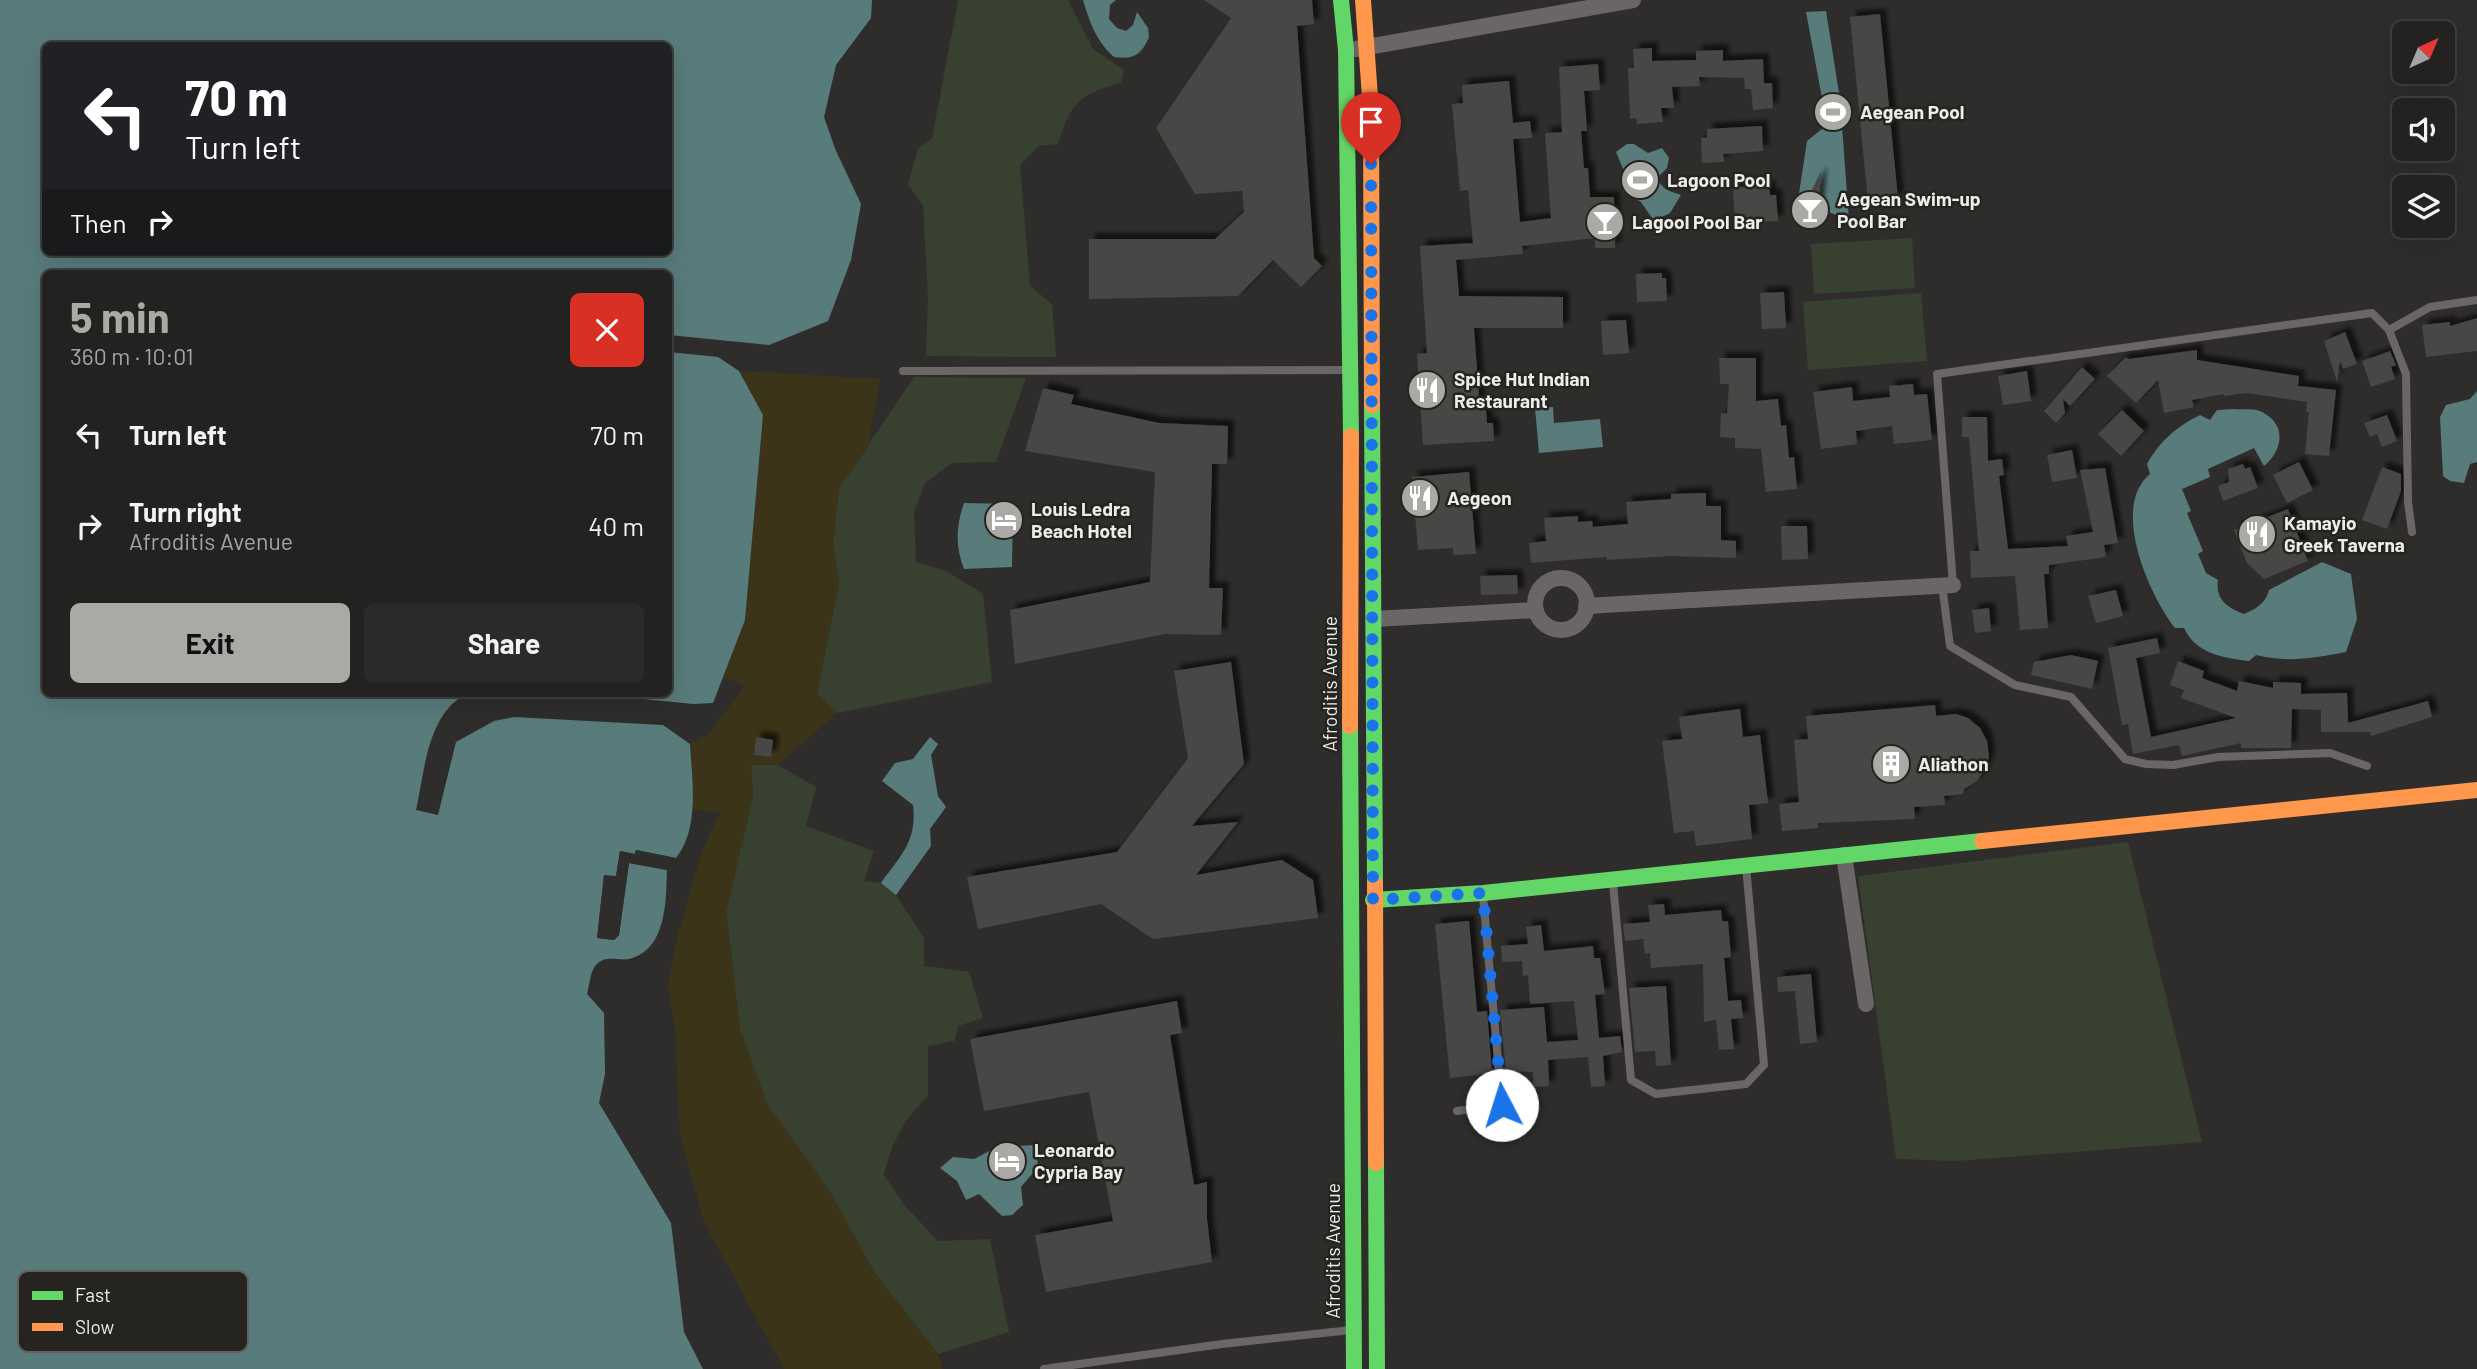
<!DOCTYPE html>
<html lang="en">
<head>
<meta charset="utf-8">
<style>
  :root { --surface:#232220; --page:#2b2a29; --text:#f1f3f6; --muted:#a3a4a5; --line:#403f3e; --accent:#aaa9a6 }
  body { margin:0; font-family:Barlow,sans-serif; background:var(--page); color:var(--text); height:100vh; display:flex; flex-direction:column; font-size:26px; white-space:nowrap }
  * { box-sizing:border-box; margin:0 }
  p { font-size:23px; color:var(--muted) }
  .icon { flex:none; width:38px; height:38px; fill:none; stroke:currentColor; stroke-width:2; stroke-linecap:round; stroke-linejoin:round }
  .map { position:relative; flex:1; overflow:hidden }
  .side { position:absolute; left:42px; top:270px; width:630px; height:427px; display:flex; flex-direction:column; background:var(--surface); border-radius:10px; box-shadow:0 7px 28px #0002,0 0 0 2px var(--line) }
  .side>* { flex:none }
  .banner { position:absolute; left:42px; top:42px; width:630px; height:214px; border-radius:10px; box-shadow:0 7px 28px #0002,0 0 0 2px var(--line); background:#202124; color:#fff; overflow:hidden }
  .needle { width:46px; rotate:44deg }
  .buttons { position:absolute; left:2392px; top:21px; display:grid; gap:14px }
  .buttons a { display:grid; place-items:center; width:63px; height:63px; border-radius:10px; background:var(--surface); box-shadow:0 7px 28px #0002,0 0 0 2px var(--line); font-size:35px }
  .pin { position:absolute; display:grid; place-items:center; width:60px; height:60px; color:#fff; margin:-72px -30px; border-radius:50% 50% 50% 0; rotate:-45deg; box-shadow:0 0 7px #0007 }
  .pin .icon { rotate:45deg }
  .me { position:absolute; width:77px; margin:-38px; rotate:355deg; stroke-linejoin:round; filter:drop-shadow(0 0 5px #0008) }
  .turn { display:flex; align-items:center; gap:24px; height:147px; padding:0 28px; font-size:32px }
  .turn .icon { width:91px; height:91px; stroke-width:2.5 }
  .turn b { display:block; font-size:49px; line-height:60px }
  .then { display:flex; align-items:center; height:66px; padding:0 28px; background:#0003; gap:14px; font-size:26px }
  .round { display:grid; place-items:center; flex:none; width:74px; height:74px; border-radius:10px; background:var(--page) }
  .headline { display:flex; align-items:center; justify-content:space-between; height:119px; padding:0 28px }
  h1 { font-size:42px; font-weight:700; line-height:52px; color:var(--accent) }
  .action { display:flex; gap:14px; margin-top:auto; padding:14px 28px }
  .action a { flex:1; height:80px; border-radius:10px; background:var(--accent); color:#111; font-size:28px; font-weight:700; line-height:80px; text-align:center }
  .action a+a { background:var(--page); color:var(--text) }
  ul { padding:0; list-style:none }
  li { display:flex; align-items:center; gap:21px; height:91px; padding:0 28px }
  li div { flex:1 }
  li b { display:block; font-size:26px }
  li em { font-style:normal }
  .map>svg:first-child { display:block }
  .green { fill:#384030 }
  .sand { fill:#3c3418 }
  .water { fill:#587b7c; fill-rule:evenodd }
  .pier { fill:#2f2d2b }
  .building { fill:#474644; filter:url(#shadow) }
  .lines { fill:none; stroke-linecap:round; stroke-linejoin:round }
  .lane { stroke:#6b6666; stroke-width:8 }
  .street { stroke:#6b6666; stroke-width:16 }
  .fast { stroke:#63d668; stroke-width:16 }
  .slow { stroke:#ff974d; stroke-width:16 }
  .route { stroke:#1a73e8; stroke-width:12; stroke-dasharray:0 21.6 }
  .labels { text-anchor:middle; stroke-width:5; stroke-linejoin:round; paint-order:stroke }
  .poi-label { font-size:19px; font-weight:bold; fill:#edece9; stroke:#262420; text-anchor:start }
  .street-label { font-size:19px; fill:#edece9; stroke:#262420 }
  .key { fill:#262420; stroke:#62605c; stroke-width:2 }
  .key-label { font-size:19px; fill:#edece9 }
</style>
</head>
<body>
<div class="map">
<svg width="2477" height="1369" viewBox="0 0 2477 1369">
  <defs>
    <filter id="shadow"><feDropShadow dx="6" dy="-6" stdDeviation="2" flood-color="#0009"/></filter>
  </defs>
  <rect width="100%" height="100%" fill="#2f2d2b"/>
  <g class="green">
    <path d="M958 0H1068L1093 49 1124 70 1121 83C1078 94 1071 103 1058 144L1038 146 1020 165 1030 286 1052 304 1056 357 926 356 928 298 923 206 908 184 918 148 932 139Z"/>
    <path d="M1912 238 1915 288 1814 294 1811 244Z"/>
    <path d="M1921 293 1927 361 1808 370 1803 302Z"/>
    <path d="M914 377 1026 378 996 462 952 463 925 483 914 512 916 562 946 571 983 594 992 682 837 713 817 694 839 584 833 544 839 488Z"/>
    <path d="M751 765H778L816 787 806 826 874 851 864 881 881 883 896 895 924 938V966L969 972 983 1018 958 1026 954 1041 928 1046V1096C903 1120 892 1142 884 1175L905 1206 938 1241 990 1239 1009 1332 938 1354 874 1272 829 1190 767 1104 740 1029 726 912 753 796Z"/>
    <path d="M2128 842 2202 1142 1956 1161 1896 1159 1858 876Z"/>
  </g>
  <path class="sand" d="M739 371 880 379 868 447 839 488 833 544 839 584 817 694 837 713 778 765H751L753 796 726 912 740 1029 767 1104 829 1190 874 1272 938 1354 943 1369H784L704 1222 680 1136 675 1027 668 986 677 938 701 854 720 812 692 810 690 744 710 733 745 685 723 677 745 620 763 415Z"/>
  <g class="water">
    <path d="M0 0H872L871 18 836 65 824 117 836 151 861 204 851 260 828 321 769 345 669 335 668 273H46V693H469C427 711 425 771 416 810L438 815 456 742 494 721 514 717 663 725 690 744C692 780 700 828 676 858L636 850 635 854 620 851 616 876H604L597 938 614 940 619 935 629 863 667 870C666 900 667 950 629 959 619 961 607 955 598 963 590 969 590 984 587 994L604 1013 605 1074 599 1103 671 1223 684 1332 703 1369H0ZM46 46H668V252H46Z"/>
    <path d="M1083 0H1116L1110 5 1109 19 1117 28 1126 31 1133 25 1137 12 1148 28 1149 37C1142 54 1134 60 1114 57 1096 41 1090 23 1083 0Z"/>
    <path d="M1826 11 1840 99 1849 220 1798 200 1807 141 1827 125 1806 12Z"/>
    <path d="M1627 144H1634L1648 153 1662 148 1669 158 1667 168 1658 177C1661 190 1670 191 1681 195L1670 213 1654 221 1641 202 1623 191V169L1616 152Z"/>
    <path d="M669 352 718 357 739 371 763 415 745 620 713 703 693 704 604 695 537 693H668Z"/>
    <path d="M2477 391V462L2470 464 2464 483 2450 481 2443 476 2440 417 2446 405 2470 399Z"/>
    <path d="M1553 407 1554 423 1600 419 1603 447 1539 453 1535 408Z"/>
    <path d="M2234 409C2242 410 2255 408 2262 412 2288 425 2282 451 2264 466L2254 448 2208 469 2210 477 2182 489 2191 511 2187 513 2203 551 2198 554 2206 573 2218 580C2215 599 2227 608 2244 614 2256 609 2266 603 2269 590L2322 562 2351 574 2357 619 2346 652C2313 658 2288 663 2256 655L2249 661C2224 658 2196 654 2184 628H2175C2149 595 2110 507 2150 474L2147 464C2160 441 2176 427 2200 415L2210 420 2217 410Z"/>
    <path d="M964 503 1013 504 1012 567 964 569C955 546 956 526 964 503Z"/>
    <path d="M930 737 938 744 931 755 938 796 946 807 930 829 931 846 896 895 881 883C901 855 917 842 913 805L882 781 895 763 913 759Z"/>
    <path d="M1036 1145 1038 1167 1021 1187 1023 1205 1012 1215 1002 1216 979 1194 966 1200 957 1181 940 1168 953 1157 974 1159 997 1147Z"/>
  </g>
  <path class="pier" d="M636 850 676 858 674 861 639 854 635 858 623 855 619 878 607 879 601 935 612 937 616 933 626 861 669 867 667 870 629 863 619 935 614 940 597 938 604 875 616 876 620 851 635 854Z"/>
  <g class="building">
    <path d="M1204 0H1312L1314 24 1297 26 1314 258 1322 266 1301 287 1273 260 1238 296 1089 299V239H1215L1244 212 1242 191 1195 194 1156 128 1231 18Z"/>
    <path d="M1880 14 1898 199 1868 202 1850 17Z"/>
    <path d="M1652 48V61L1696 60V51L1723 50V61L1763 59 1764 83H1772L1773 108 1753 110 1751 89H1745L1744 78 1699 77 1700 86 1672 87 1674 108H1661L1663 122 1637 124 1636 118 1630 119 1628 68H1634L1633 49Z"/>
    <path d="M1598 64 1600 90 1584 91 1587 131H1581L1584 168H1588L1590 197H1614L1615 248H1595V238L1522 246 1523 254 1456 260 1459 296 1563 297V328H1474L1480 411 1486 410 1487 423H1493L1494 441 1423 445 1417 354 1427 353 1420 246 1473 243 1468 190 1460 191 1452 104 1463 103 1462 85 1509 81 1513 123 1530 121 1532 138 1513 139 1520 222 1551 218 1545 133 1562 132 1559 67Z"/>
    <path d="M1762 126 1763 151 1723 154 1724 162 1702 163 1701 138H1707V129Z"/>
    <path d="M1821 172 1817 224H1794L1802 209Z"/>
    <path d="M1769 186 1770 195H1776L1778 221 1735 223 1733 187Z"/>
    <path d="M1662 273V278H1666L1667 301 1637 302 1636 274Z"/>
    <path d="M1784 292 1786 328 1762 329 1760 293Z"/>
    <path d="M2477 318V351L2426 357 2422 325 2450 322V326Z"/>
    <path d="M1626 320 1629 353 1603 355 1601 321Z"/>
    <path d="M2345 332 2357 364 2343 369 2340 361 2337 382 2324 341Z"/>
    <path d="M2197 350V360L2299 376 2298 386 2336 390 2329 456 2305 454 2309 412H2306L2307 402 2246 393 2224 396 2223 394 2192 400 2194 407 2164 413 2158 380 2136 403 2107 376 2126 357 2128 359Z"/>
    <path d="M2390 351 2396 365 2391 367 2395 379 2371 387 2362 361Z"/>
    <path d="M1719 358H1756V401L1778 399 1781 426 1786 425 1789 458 1794 457 1797 489 1766 492 1761 449 1735 448V438L1720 437 1721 413 1727 414 1729 384H1720Z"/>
    <path d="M2082 367 2095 379 2070 406 2063 399 2065 413 2056 423 2044 411Z"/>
    <path d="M2027 371 2031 401 2003 405 1998 376Z"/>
    <path d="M1913 384 1914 395 1927 394 1932 440 1894 444 1892 426 1856 431 1857 444 1821 449 1813 392 1852 387 1853 401 1890 397 1889 386Z"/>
    <path d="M1043 388 1074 395 1071 404 1159 423 1228 426 1227 464H1212L1209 588H1223L1221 635 1165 634 1015 664 1010 610 1150 582 1155 472 1025 451Z"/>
    <path d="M2122 410 2144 431 2121 456 2098 434Z"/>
    <path d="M2387 415 2397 441 2382 447 2377 434 2370 437 2364 423Z"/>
    <path d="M1962 417H1987L1988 461 2002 459 2004 475 1999 476 2008 549 2068 546 2066 536 2093 532 2080 470 2105 468 2118 543 2104 545 2106 557 2049 565V574H2044L2048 628 2020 630 2015 576 1971 578 1970 551H1979L1969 437H1962Z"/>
    <path d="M2072 450 2077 478 2052 482 2047 455Z"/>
    <path d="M2299 462 2313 490 2287 503 2273 475Z"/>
    <path d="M2243 464 2245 469 2250 467 2258 488 2223 501 2218 486 2229 482 2228 469Z"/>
    <path d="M2382 467 2401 474V491L2387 529 2362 520Z"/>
    <path d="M1469 472 1476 554 1453 555V548L1418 550 1412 477Z"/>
    <path d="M1706 493V506H1721V540L1736 541V558L1671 556 1607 560 1606 557 1531 563 1529 543 1546 541 1544 518 1578 516V522L1592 521 1593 527 1628 524 1626 502 1671 499V494Z"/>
    <path d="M2288 509 2308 561 2264 579 2247 563 2234 530Z"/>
    <path d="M1781 526H1807L1808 559 1782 560Z"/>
    <path d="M1517 575 1518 594 1481 595 1480 576Z"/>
    <path d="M2116 590 2123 616 2096 623 2088 596Z"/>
    <path d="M1989 608 1991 631 1975 633 1972 610Z"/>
    <path d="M2157 638 2160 653 2136 658 2151 737 2236 718 2181 698 2184 690 2170 685 2178 661 2204 671 2202 678 2237 691 2239 681 2273 688V682L2301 683V694L2347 693 2348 723 2428 701 2432 717 2371 736 2370 732H2321V710L2292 709 2291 748H2241V743L2182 756 2179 745 2133 754 2128 724 2122 725 2108 648Z"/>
    <path d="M2071 655 2098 661 2092 689 2031 675 2034 662Z"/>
    <path d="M1231 662 1244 764 1192 826 1238 822 1196 875 1282 860 1313 880 1318 918 1153 939 1101 904 978 929 967 877 1117 852 1188 758 1174 671Z"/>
    <path d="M1935 705 1936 716 1956 714 1968 718 1980 728 1987 741 1989 757 1984 771 1977 781 1964 789 1963 794 1944 796 1945 805 1914 807 1915 819 1818 823V828L1782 831 1779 804 1799 802 1794 740 1808 739 1806 716Z"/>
    <path d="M1740 709 1743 737 1760 735 1768 803 1749 805 1752 839 1696 846 1694 831 1674 833 1662 741 1682 739 1679 717Z"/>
    <path d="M756 737 773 740 771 757 754 755Z"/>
    <path d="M1664 904 1665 915 1721 910 1722 921H1728L1731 957 1724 958 1728 1001 1741 1000 1743 1018 1731 1019 1734 1049 1719 1050 1716 1020 1704 1022 1703 964 1651 968 1650 953 1645 954 1643 939 1625 941 1623 924 1650 922 1648 905Z"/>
    <path d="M1469 921 1477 1012 1487 1011 1492 1073 1450 1078 1435 924Z"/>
    <path d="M1541 925 1544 951 1593 946 1594 958H1600L1605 994 1595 995 1599 1038 1620 1036 1622 1052 1603 1056 1605 1086 1591 1087 1588 1057 1548 1060 1549 1086 1533 1087V1072L1506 1071 1500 1010 1544 1007 1547 1042 1578 1040 1574 1001 1530 1004 1528 975 1523 976 1522 961 1502 962 1501 946 1528 944 1526 927Z"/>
    <path d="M1811 974 1817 1042 1800 1044 1795 991 1778 992 1777 977Z"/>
    <path d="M1666 986 1671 1065 1656 1066 1655 1051 1635 1052 1629 988Z"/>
    <path d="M1177 1001 1182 1033 1170 1035 1194 1185 1207 1182V1219L1212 1262 1046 1292 1035 1235 1113 1221 1089 1092 984 1111 970 1039Z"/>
  </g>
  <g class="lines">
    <g class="lane">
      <path d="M2389 330 2430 307 2477 300"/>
      <path d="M903 371 1348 370"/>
      <path d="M1942 585 1950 646 2015 685 2071 697 2125 759 2146 764 2173 765 2218 757 2330 753 2367 766"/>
      <path d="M1953 585 1937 374 2372 313 2389 330 2406 374 2408 502 2412 532"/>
      <path d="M1613 883 1631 1080 1656 1094 1746 1084 1764 1065 1746 866"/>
      <path d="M1457 1111 1502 1105 1483 896"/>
      <path d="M1044 1369 1222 1344 1351 1330"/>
    </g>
    <g class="street">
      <path d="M1356 49 1633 0"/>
      <circle cx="1561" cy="604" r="26"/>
      <path d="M1586 606 1953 585"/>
      <path d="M1374 619 1536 610"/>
      <path d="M1844 855 1866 1004"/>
    </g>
    <g class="fast">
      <path d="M1341 0 1346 50 1351 436"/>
      <path d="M1372 405 1375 884"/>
      <path d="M1350 726 1354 1369"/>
      <path d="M1373 900 1483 893 1982 841"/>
      <path d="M1376 1163 1377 1369"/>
    </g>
    <g class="slow">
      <path d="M1363 0 1371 111 1372 405"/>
      <path d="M1350 726 1351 436"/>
      <path d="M1982 841 2477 790"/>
      <path d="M1375 884 1376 1163"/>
    </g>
  </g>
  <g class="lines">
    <path class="route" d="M1371 164 1373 900 1483 893 1502 1105"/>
  </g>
  <defs>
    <symbol id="stadium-disc" viewBox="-11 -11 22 22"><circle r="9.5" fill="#aaa9a6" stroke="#262420"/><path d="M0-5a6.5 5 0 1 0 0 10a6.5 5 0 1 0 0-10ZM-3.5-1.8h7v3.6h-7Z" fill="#fff"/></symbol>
    <symbol id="bar-disc" viewBox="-11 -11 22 22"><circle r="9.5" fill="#aaa9a6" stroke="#262420"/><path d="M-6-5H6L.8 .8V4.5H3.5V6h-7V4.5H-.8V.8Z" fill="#fff"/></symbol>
    <symbol id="restaurant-disc" viewBox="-11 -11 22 22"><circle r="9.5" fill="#aaa9a6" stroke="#262420"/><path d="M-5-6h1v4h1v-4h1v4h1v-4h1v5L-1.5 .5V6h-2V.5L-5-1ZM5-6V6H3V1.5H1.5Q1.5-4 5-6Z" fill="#fff"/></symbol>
    <symbol id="hotel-disc" viewBox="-11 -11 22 22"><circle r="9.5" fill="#aaa9a6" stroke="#262420"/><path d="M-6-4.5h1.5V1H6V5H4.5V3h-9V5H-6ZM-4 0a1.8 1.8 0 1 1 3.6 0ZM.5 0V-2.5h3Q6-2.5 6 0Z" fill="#fff"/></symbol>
    <symbol id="building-disc" viewBox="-11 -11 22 22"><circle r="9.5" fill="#aaa9a6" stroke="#262420"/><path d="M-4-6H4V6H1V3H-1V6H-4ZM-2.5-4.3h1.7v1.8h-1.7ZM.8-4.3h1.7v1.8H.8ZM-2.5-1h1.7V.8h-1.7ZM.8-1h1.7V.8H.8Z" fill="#fff"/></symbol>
  </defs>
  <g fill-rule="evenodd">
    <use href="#stadium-disc" x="1811" y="90" width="44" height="44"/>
    <use href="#stadium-disc" x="1618" y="158" width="44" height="44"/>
    <use href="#bar-disc" x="1788" y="188" width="44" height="44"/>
    <use href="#bar-disc" x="1583" y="200" width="44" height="44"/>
    <use href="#restaurant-disc" x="1405" y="368" width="44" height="44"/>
    <use href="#restaurant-disc" x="1398" y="476" width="44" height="44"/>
    <use href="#hotel-disc" x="982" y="498" width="44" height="44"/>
    <use href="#restaurant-disc" x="2235" y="512" width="44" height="44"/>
    <use href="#building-disc" x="1869" y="742" width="44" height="44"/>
    <use href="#hotel-disc" x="985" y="1139" width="44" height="44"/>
  </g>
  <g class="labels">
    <g class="poi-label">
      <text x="1860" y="119">Aegean Pool</text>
      <text x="1667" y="187">Lagoon Pool</text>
      <text x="1837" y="206">Aegean Swim-up<tspan x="1837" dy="22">Pool Bar</tspan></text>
      <text x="1632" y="229">Lagool Pool Bar</text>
      <text x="1454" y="386">Spice Hut Indian<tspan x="1454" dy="22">Restaurant</tspan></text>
      <text x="1447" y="505">Aegeon</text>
      <text x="1031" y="516">Louis Ledra<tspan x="1031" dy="22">Beach Hotel</tspan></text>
      <text x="2284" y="530">Kamayio<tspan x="2284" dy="22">Greek Taverna</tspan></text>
      <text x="1918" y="771">Aliathon</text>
      <text x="1034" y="1157">Leonardo<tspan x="1034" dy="22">Cypria Bay</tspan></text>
    </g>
    <g class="street-label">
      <text transform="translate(1330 684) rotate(-90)" y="7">Afroditis Avenue</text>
      <text transform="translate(1333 1251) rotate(-90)" y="7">Afroditis Avenue</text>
    </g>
  </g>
  <rect x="18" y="1271" width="230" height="81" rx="10" class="key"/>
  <rect x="32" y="1291" width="31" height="9" fill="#63d668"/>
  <rect x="32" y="1323" width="31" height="8" fill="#ff974d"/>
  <g class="key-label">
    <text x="75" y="1302">Fast</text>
    <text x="75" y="1334">Slow</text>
  </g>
</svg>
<div class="buttons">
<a><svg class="needle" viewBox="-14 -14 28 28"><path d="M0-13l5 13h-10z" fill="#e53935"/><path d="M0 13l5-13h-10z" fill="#a3a4a5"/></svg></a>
<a><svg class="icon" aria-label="sound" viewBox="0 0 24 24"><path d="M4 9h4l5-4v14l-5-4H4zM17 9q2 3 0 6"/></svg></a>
<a><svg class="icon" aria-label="layers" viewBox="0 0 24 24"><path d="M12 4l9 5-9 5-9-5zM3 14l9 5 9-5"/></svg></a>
</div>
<div class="pin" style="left:1371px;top:164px;background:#d93025"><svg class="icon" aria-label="arrive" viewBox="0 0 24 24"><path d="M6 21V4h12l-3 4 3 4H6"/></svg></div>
<svg class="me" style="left:1502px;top:1105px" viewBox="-20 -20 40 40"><circle r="19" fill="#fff"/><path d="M0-13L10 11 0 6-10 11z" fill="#1a73e8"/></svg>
<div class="banner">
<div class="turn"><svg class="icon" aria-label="left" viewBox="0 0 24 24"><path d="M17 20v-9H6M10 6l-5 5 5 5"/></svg><div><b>70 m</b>Turn left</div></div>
<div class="then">Then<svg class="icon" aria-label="right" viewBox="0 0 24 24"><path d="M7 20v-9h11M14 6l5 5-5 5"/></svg></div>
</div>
<section class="side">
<div class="headline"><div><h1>5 min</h1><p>360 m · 10:01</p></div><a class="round" style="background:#d93025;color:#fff"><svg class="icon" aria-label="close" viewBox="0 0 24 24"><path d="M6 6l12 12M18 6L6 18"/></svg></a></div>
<ul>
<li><svg class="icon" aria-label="left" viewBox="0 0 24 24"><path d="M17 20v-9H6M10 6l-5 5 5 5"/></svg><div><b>Turn left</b></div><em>70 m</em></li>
<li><svg class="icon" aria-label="right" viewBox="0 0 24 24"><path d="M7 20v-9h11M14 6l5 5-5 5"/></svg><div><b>Turn right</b><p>Afroditis Avenue</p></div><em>40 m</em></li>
</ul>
<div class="action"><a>Exit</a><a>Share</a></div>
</section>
</div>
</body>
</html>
